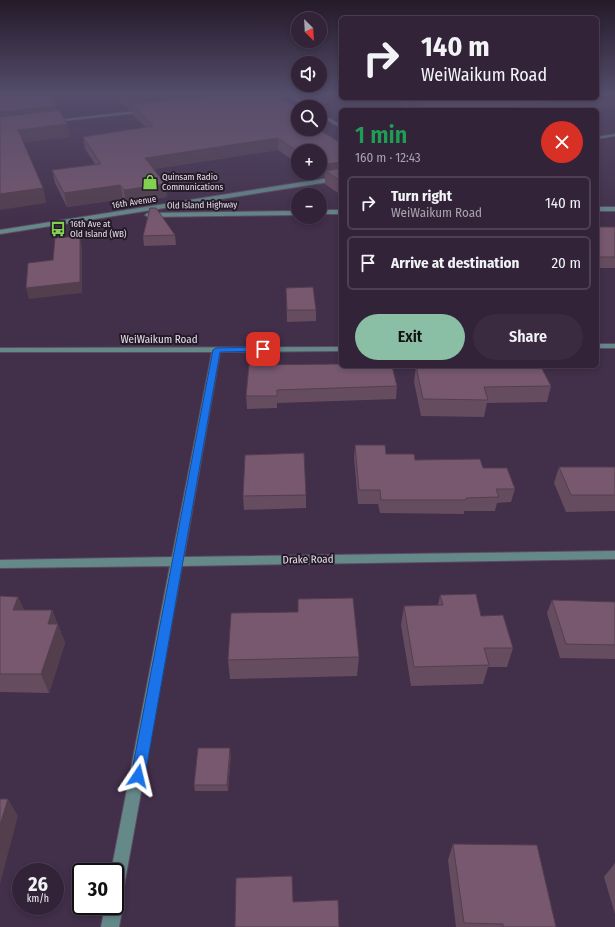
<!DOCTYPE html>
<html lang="en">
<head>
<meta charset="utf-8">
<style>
  :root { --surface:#322338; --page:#3a2b40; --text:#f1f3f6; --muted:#a8a4ae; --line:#4d4053; --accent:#8abfa5 }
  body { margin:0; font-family:"Fira Sans Condensed",sans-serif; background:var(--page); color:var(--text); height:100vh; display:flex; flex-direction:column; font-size:15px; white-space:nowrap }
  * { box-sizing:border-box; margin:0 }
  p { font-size:13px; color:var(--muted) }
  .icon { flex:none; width:22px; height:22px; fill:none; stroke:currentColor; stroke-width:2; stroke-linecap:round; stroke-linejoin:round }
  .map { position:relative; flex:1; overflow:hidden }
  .details { position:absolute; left:339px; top:108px; width:260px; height:260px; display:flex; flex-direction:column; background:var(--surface); border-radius:6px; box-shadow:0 2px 6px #0003,0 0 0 1px var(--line) }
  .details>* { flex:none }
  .top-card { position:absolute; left:339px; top:16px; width:260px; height:84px; border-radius:6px; box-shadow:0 2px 6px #0003,0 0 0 1px var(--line); background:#322338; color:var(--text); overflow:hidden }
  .needle { width:26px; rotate:156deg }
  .controls { position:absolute; left:291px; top:12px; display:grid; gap:8px }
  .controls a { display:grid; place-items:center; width:36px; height:36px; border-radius:50%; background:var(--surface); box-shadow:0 2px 6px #0003,0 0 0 1px var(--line); font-size:20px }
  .speed { position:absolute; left:12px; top:863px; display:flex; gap:8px; font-size:20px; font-weight:700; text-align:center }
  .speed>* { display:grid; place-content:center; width:52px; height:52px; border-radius:50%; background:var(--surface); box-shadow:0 2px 6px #0003,0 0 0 1px var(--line); line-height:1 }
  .speed small { font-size:10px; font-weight:400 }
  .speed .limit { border:2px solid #111; border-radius:6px; background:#fff; color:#111 }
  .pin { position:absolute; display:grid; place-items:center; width:34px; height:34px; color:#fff; margin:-17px; border-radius:8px; box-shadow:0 2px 6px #0006 }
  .me { position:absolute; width:44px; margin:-22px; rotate:10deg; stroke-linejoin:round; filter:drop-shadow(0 0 3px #0008) }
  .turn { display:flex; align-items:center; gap:14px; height:84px; padding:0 16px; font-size:18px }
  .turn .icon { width:52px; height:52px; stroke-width:2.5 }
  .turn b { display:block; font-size:28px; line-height:34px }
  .round { display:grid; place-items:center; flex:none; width:42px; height:42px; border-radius:21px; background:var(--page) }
  .headline { display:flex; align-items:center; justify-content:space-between; height:68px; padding:0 16px }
  h1 { font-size:24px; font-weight:600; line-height:30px; color:#1e9e55 }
  .primary-button { display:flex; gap:8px; margin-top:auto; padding:8px 16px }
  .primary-button a { flex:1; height:46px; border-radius:24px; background:var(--accent); color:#111; font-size:16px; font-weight:600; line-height:46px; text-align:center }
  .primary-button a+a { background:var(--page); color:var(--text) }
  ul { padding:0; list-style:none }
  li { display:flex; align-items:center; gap:12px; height:54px; margin:0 8px 6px; padding:0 8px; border:2px solid var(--line); border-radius:6px }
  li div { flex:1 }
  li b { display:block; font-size:15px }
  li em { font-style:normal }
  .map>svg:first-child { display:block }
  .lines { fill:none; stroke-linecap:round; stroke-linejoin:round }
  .minor-casing { stroke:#5c4b64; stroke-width:2 }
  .minor { fill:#658989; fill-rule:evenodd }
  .wall { fill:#664c5f }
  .shaded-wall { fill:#533e4e }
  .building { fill:#77586f; stroke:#533e4e }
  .route { fill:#1a73e8; stroke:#114b97 }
  .labels { text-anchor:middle; stroke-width:4; stroke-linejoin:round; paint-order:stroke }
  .far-poi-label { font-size:9px; fill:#e6dbec; stroke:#241b27; text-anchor:start }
  .far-street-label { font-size:9px; fill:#e6dbec; stroke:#241b27 }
  .street-label { font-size:11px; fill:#e6dbec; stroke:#241b27 }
</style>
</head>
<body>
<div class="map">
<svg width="615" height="927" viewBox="0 0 615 927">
  <rect width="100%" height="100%" fill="#422f4a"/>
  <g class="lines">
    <defs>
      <g id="minor">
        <path d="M284 93H288L311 107H306L289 96 264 98 262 97 285 94Z"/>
        <path d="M145 110 146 112 52 122 50 121Z"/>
        <path d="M320 113 341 125V128L320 116Z"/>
        <path d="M615 134V136L597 139V137Z"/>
        <path d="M341 176V180L0 234V230Z"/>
        <rect x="597" y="207" width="18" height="4"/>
        <rect x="320" y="210" width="21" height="4"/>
        <path d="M298 211V215L148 217 145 215 148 213Z"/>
        <rect x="597" y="344" width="18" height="4"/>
        <path d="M341 347V351L220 352 184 557 615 551V559L182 566 121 903 123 906 119 927H101L105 906H115V872H111L170 566 0 568V560L172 557 212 352H0V348Z"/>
      </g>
    </defs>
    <use href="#minor" class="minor-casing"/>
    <use href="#minor" class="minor"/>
  </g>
  <g class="wall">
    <path d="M0 93H271L298 129 341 143V195L325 184V177L317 178 310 173H320V151H298V164L278 150 154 169 167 197 126 203 123 199 67 207 55 183 52 170 95 164 85 149 83 137 145 127 133 115V110H129L111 93 52 99 57 111 67 124 70 137 23 142 43 188 46 203Z"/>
    <path d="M389 98H597L615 107 591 110H418L414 104 406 107Z"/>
    <rect x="597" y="227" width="18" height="41"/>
    <path d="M175 235 176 245 144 246 143 236Z"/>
    <path d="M286 288 316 310V321L287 322Z"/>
    <path d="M249 365 397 386 396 399 277 403V408L247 409 246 396Z"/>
    <path d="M416 366 531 367 551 386 547 402 487 403 484 417 421 416 414 382Z"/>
    <path d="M355 445 386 454 415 460 483 468 515 489 511 502 497 503 495 511H464V514L380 513 378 504H358L354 458Z"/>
    <path d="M559 467H615V511L566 512 554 483Z"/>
    <path d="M306 495V508L244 510 243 496Z"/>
    <path d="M440 595 481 616 513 648 507 667H488L483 684 411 686 401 625 404 606 438 605Z"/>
    <path d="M0 596 18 597 24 610H52L65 643 49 693 0 692Z"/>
    <path d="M552 600 615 602V659L560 658 547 613Z"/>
    <path d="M359 657 357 676 230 679 228 660Z"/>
    <path d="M231 755 228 791H195L194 785Z"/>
    <path d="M453 844 556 927H456L448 860Z"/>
    <path d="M615 863V914L604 877Z"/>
  </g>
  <g class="shaded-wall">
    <path d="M47 93H111L48 99Z"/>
    <path d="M179 93H259L132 104 133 110H129L127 98Z"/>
    <path d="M615 94V107L591 110H486L584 98H597V96Z"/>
    <path d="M407 98H415L414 104 406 107Z"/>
    <path d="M56 106 59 118 0 124V112Z"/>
    <path d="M298 112V123L291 113Z"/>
    <path d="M67 124 70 137 21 143 18 130Z"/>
    <path d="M278 138V150L146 170 145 158Z"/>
    <path d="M341 162V175L325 171V177L317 178V173H320V165Z"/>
    <path d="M165 184 167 197 126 203 124 190Z"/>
    <path d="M120 185 123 199 67 207 64 193Z"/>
    <path d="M43 188 46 203 0 210V194Z"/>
    <path d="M80 236 82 247V293L29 299 26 288Z"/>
    <path d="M18 597 27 616 13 610Z"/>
    <path d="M52 610 65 643 49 693 41 674 48 624Z"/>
    <path d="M230 748 231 755 228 791 227 785Z"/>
    <path d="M8 799 18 816 0 884V825Z"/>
  </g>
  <g class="building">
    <path d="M0 93H48L56 106 0 112Z"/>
    <path d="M121 93H179L127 98Z"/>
    <path d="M235 93H271L298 108V112L291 113 298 117V129H318L341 143V162L320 165V151H298V152L278 138 145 158 165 184 124 190 120 185 64 193 52 170 101 164 83 137 153 126 132 104Z"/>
    <path d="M597 93H615V94L597 96Z"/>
    <path d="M420 98H584L486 110H428L426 109Z"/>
    <path d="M59 110 67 124 18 130 43 188 0 194V117Z"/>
    <path d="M341 168V181L325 171Z"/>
    <path d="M150 208H156L175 235 143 236Z"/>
    <rect x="597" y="227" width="18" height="30"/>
    <path d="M80 236V282L26 288 28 263 53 260 55 238Z"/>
    <path d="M313 287 316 310H287L286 288Z"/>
    <path d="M341 364V366H392L397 386 277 390V396H246L249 365Z"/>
    <path d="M416 366H531V367H541L551 386 484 387 488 400 423 399Z"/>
    <path d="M355 445H385L386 454H414L415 460 480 459 483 468H507L515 489H496L499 497 466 498V500H381L380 490H359Z"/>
    <path d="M304 453 306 495 243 496 245 455Z"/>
    <path d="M559 467H615V495H571Z"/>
    <path d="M476 594 481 616 503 615 513 648H484L489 665 414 667 404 606 443 605 440 595Z"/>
    <path d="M0 596 18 597 13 610H52L48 624H58L41 674H0Z"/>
    <path d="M353 598 359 657 228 660 231 613 298 612V599Z"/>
    <path d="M552 600 615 602V645L566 644Z"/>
    <path d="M198 748H230L227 785H194Z"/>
    <path d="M0 799H8L0 825Z"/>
    <path d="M453 844 537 845 556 927H503V924L464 923Z"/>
    <path d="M292 876 293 902 338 900 339 927H235L236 878Z"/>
  </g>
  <linearGradient id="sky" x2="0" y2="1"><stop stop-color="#241a29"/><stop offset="0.42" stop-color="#544d6b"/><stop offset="1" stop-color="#544d6b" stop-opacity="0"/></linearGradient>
  <rect width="615" height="222" fill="url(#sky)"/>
  <path class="route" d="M263 347 267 349 266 351 220 352 145 776 143 781 138 783 133 781 131 776 213 350 216 348Z"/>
  <defs>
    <symbol id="shop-bare" viewBox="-9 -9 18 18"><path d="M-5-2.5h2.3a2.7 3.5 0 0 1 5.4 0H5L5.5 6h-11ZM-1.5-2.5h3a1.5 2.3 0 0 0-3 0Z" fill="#81d050" stroke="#241b27" stroke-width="2.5" paint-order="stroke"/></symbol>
    <symbol id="bus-bare" viewBox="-9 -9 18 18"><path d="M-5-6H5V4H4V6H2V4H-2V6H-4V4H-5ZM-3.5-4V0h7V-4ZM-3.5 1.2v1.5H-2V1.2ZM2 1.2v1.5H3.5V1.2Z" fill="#81d050" stroke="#241b27" stroke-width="2.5" paint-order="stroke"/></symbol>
  </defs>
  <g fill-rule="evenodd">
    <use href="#shop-bare" x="139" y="171" width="22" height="22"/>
    <use href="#bus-bare" x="47" y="218" width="22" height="22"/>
  </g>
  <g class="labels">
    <g class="far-poi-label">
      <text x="162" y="180">Quinsam Radio<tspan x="162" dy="10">Communications</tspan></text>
      <text x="70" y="227">16th Ave at<tspan x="70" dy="10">Old Island (WB)</tspan></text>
    </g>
    <g class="far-street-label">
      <text transform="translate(134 202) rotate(-9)" y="3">16th Avenue</text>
      <text transform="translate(202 205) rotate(-1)" y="3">Old Island Highway</text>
    </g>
    <g class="street-label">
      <text x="159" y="343">WeiWaikum Road</text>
      <text transform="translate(308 559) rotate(-1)" y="4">Drake Road</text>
    </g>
  </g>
</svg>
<div class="controls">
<a><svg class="needle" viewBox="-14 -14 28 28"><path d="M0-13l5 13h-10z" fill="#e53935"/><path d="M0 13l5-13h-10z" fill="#a8a4ae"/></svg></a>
<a><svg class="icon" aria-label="sound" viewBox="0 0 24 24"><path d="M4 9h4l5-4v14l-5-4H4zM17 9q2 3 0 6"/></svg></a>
<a><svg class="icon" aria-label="search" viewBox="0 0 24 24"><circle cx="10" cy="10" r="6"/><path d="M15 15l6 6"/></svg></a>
<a>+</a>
<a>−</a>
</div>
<div class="speed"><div>26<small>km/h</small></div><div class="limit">30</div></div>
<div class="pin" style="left:263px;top:349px;background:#d93025"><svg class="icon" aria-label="arrive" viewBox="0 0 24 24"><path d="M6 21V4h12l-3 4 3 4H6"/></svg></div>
<svg class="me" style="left:138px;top:776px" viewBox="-20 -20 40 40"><path d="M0-17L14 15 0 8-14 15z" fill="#1a73e8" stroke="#fff" stroke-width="4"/></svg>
<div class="top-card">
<div class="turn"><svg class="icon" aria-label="right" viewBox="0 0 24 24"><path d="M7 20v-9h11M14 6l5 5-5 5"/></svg><div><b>140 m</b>WeiWaikum Road</div></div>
</div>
<section class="details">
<div class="headline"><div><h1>1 min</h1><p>160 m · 12:43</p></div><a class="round" style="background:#d93025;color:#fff"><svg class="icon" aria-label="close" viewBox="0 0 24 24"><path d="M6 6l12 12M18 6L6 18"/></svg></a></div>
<ul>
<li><svg class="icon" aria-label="right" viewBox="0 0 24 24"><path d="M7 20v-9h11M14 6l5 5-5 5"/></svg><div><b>Turn right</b><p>WeiWaikum Road</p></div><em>140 m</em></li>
<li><svg class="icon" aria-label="arrive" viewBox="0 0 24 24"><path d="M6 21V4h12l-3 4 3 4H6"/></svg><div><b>Arrive at destination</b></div><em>20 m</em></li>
</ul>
<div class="primary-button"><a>Exit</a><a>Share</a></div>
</section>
</div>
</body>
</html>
